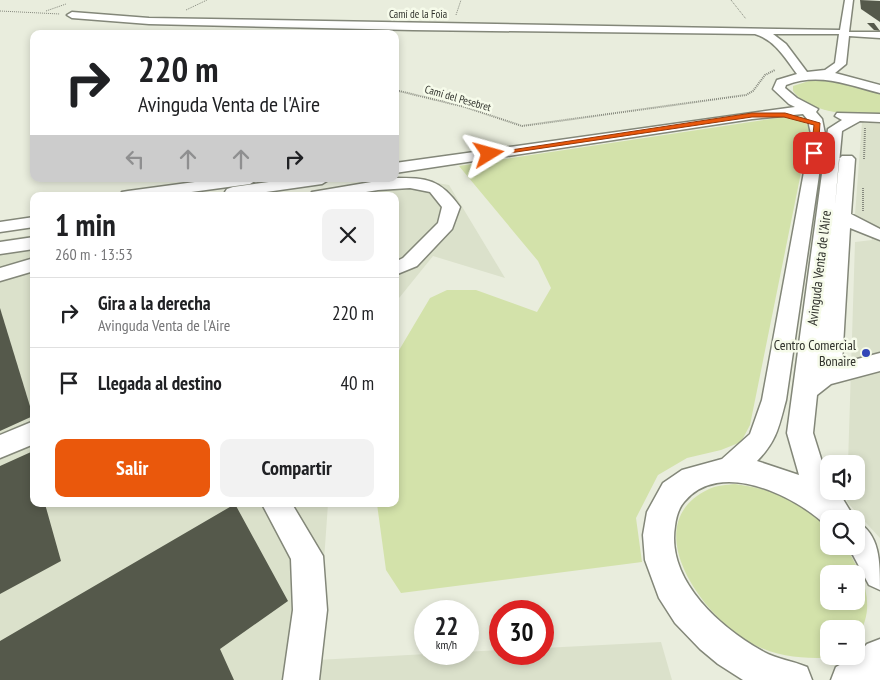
<!DOCTYPE html>
<html lang="es">
<head>
<meta charset="utf-8">
<style>
  :root { --surface:#fff; --page:#f2f2f2; --text:#202124; --muted:#757577; --line:#e0e0e0; --accent:#ea580c }
  body { margin:0; font-family:"PT Sans Narrow",sans-serif; background:var(--page); color:var(--text); height:100vh; display:flex; flex-direction:column; font-size:19px; white-space:nowrap }
  * { box-sizing:border-box; margin:0 }
  p { font-size:16px; color:var(--muted) }
  .icon { flex:none; width:28px; height:28px; fill:none; stroke:currentColor; stroke-width:2; stroke-linecap:round; stroke-linejoin:round }
  .map { position:relative; flex:1; overflow:hidden }
  .side { position:absolute; left:30px; top:192px; width:369px; height:315px; display:flex; flex-direction:column; background:var(--surface); border-radius:10px; box-shadow:0 2px 8px #0003 }
  .side>* { flex:none }
  .hud { position:absolute; left:30px; top:30px; width:369px; height:152px; border-radius:10px; box-shadow:0 2px 8px #0003; background:#fff; color:var(--text); overflow:hidden }
  .fabs { position:absolute; left:820px; top:455px; display:grid; gap:10px }
  .fabs a { display:grid; place-items:center; width:45px; height:45px; border-radius:10px; background:var(--surface); box-shadow:0 2px 8px #0003; font-size:25px }
  .speed { position:absolute; left:414px; top:600px; display:flex; gap:10px; font-size:25px; font-weight:700; text-align:center }
  .speed>* { display:grid; place-content:center; width:65px; height:65px; border-radius:50%; background:var(--surface); box-shadow:0 2px 8px #0003; line-height:1 }
  .speed small { font-size:12px; font-weight:400 }
  .speed .limit { border:8px solid #d22; background:#fff; color:#111 }
  .pin { position:absolute; display:grid; place-items:center; width:42px; height:42px; color:#fff; margin:-21px; border-radius:10px; box-shadow:0 2px 8px #0006 }
  .me { position:absolute; width:55px; margin:-28px; rotate:82deg; stroke-linejoin:round; filter:drop-shadow(0 0 4px #0008) }
  .turn { display:flex; align-items:center; gap:18px; height:105px; padding:0 25px; font-size:22px }
  .turn .icon { width:65px; height:65px; stroke-width:2.5 }
  .turn b { display:block; font-size:35px; line-height:42px }
  .lanes { display:flex; align-items:center; height:48px; padding:0 25px; background:#0003; justify-content:center; gap:25px; direction:ltr }
  .lanes .off { opacity:.35 }
  .round { display:grid; place-items:center; flex:none; width:52px; height:52px; border-radius:10px; background:var(--page) }
  .summary { display:flex; align-items:center; justify-content:space-between; height:85px; padding:0 25px }
  h1 { font-size:30px; font-weight:700; line-height:38px }
  .button { display:flex; gap:10px; margin-top:auto; padding:10px 25px }
  .button a { flex:1; height:58px; border-radius:10px; background:var(--accent); color:#fff; font-size:20px; font-weight:700; line-height:58px; text-align:center }
  .button a+a { background:var(--page); color:var(--text) }
  ul { padding:0; list-style:none }
  li { display:flex; align-items:center; gap:15px; height:70px; padding:0 25px; border-top:1px solid var(--line) }
  li div { flex:1 }
  li b { display:block; font-size:19px }
  li em { font-style:normal }
  .map>svg:first-child { display:block }
  .built { fill:#dbe1cb }
  .green { fill:#d3e2aa; fill-rule:evenodd }
  .building { fill:#55594b }
  .lines { fill:none; stroke-linecap:round; stroke-linejoin:round }
  .minor-casing { stroke:#838779; stroke-width:3 }
  .path-far1 { stroke:#86897e; stroke-width:1; stroke-dasharray:1 1; stroke-linecap:butt }
  .path { stroke:#86897e; stroke-width:2; stroke-dasharray:1 1; stroke-linecap:butt }
  .minor { fill:#fff; fill-rule:evenodd }
  .route { fill:#ea580c; stroke:#983908 }
  .poi-dot { fill:#3246b7; stroke:#f6fbea; stroke-width:2 }
  .labels { text-anchor:middle; stroke-width:5; stroke-linejoin:round; paint-order:stroke }
  .far-street-label { font-size:11px; fill:#2f312b; stroke:#f6fbea }
  .street-label { font-size:14px; fill:#2f312b; stroke:#f6fbea }
  .poi-label { font-size:14px; fill:#2f312b; stroke:#f6fbea; text-anchor:end }
</style>
</head>
<body>
<div class="map">
<svg width="880" height="680" viewBox="0 0 880 680">
  <rect width="100%" height="100%" fill="#e9eddd"/>
  <g class="built">
    <path d="M862 122 880 124V538L847 502 848 491H856V464H848L855 242 872 240 870 229 855 215Z"/>
    <path d="M407 178 449 185 505 278 433 256 395 303V196H288Z"/>
    <path d="M34 235V504H328L317 660 500 650V654H542L543 648 661 642 672 680H0V240Z"/>
  </g>
  <g class="green">
    <path d="M821 80C841 82 863 85 880 94V113C853 116 811 114 793 91V86L809 81Z"/>
    <path d="M784 117C794 119 804 119 810 128L750 425 741 442 721 450 687 458 658 475 636 518 642 562 401 593 386 570 377 504H395V357L430 298 447 290H476L537 312 551 288 538 261 459 166Z"/>
    <path d="M735 484C772 489 802 501 829 528V546H845C864 576 878 607 856 639V629H829L830 656 825 658C802 658 781 657 759 647 708 625 632 525 709 489 717 485 727 485 735 484ZM829 574H856V601H829Z"/>
  </g>
  <g class="building">
    <path d="M860 0 880 1V22L861 9Z"/>
    <path d="M867 23H874L880 31 874 30Z"/>
    <path d="M0 308 33 416 0 431Z"/>
    <path d="M31 452 34 463V504H45L61 561 0 594V466Z"/>
    <path d="M235 504 288 601 220 649 234 680H0V641Z"/>
  </g>
  <g class="lines">
    <defs>
      <g id="minor">
        <path d="M845 0H853L849 32H880V38L849 36 846 64 835 73 880 85V93C848 85 819 72 786 85L785 88 797 98 818 109 816 112 822 119 825 134 786 400C779 426 777 441 757 461L799 475 787 433 828 129 842 120 835 116 837 113 880 114V122L860 121 842 131 835 206 839 159 842 156H852L855 159 851 214 880 229V240L850 228 842 363 880 353V371L831 384 817 395 813 433 823 465 829 475V491H838L855 519H829V528C797 496 720 458 684 502 678 509 676 518 675 526 666 581 721 628 764 652 777 659 793 661 807 667L812 680H743L718 664 700 649 675 623 659 598 645 560 643 535 647 512 663 483 682 470 722 459 750 434 762 400 811 134 808 120 803 114 752 119 395 173V163L795 107 789 104 773 89 777 80 797 74C785 58 775 40 755 34L413 30 149 24 72 18 67 15 72 12 149 18 840 30ZM773 34H839L835 63 825 70 807 72 786 44Z"/>
        <path d="M395 178C427 178 440 179 460 207L452 229 417 266 395 275V262L403 258 438 223 442 207 430 192 410 188 378 190 342 196H310L312 192 318 191Z"/>
        <path d="M217 179H258L250 184 162 196H120L122 192 128 191Z"/>
        <path d="M291 179H330L322 184 238 196 227 195 225 192 227 189 233 187Z"/>
        <path d="M34 217V227L0 232V222Z"/>
        <path d="M34 237V249L0 254V242Z"/>
        <path d="M34 258V271L0 281V268Z"/>
        <path d="M34 421V444L0 458V435Z"/>
        <path d="M262 504H292L323 556 327 610 319 680H283L293 610 291 559Z"/>
        <path d="M856 521C880 534 880 561 880 590L869 585 853 555 845 546H856Z"/>
        <path d="M880 639V680H831L836 667 856 656 867 644Z"/>
      </g>
    </defs>
    <use href="#minor" class="minor-casing"/>
    <g class="path-far1">
      <path d="M731 0 746 19"/>
      <path d="M186 10 207 0"/>
      <path d="M0 11 60 14"/>
      <path d="M46 11 66 4"/>
      <path d="M456 15 461 0"/>
    </g>
    <g class="path">
      <path d="M395 90 465 107 522 126 746 95 753 91 765 75 775 70"/>
      <path d="M864 159 865 128"/>
      <path d="M863 188V212"/>
    </g>
    <use href="#minor" class="minor"/>
  </g>
  <path class="route" d="M752 113H785L820 123 818 153 814 155 811 153 814 125 784 117H752L489 156 485 154Z"/>
  <circle class="poi-dot" cx="866" cy="353" r="5"/>
  <g class="labels">
    <g class="far-street-label">
      <text x="418" y="18">Camí de la Foia</text>
      <text transform="translate(458 98) rotate(16)" y="4">Camí del Pesebret</text>
    </g>
    <g class="street-label">
      <text transform="translate(819 268) rotate(-83)" y="5">Avinguda Venta de l'Aire</text>
    </g>
    <g class="poi-label">
      <text x="856" y="350">Centro Comercial<tspan x="856" dy="16">Bonaire</tspan></text>
    </g>
  </g>
</svg>
<div class="fabs">
<a><svg class="icon" aria-label="sound" viewBox="0 0 24 24"><path d="M4 9h4l5-4v14l-5-4H4zM17 9q2 3 0 6"/></svg></a>
<a><svg class="icon" aria-label="search" viewBox="0 0 24 24"><circle cx="10" cy="10" r="6"/><path d="M15 15l6 6"/></svg></a>
<a>+</a>
<a>−</a>
</div>
<div class="speed"><div>22<small>km/h</small></div><div class="limit">30</div></div>
<div class="pin" style="left:814px;top:153px;background:#d93025"><svg class="icon" aria-label="arrive" viewBox="0 0 24 24"><path d="M6 21V4h12l-3 4 3 4H6"/></svg></div>
<svg class="me" style="left:489px;top:154px" viewBox="-20 -20 40 40"><path d="M0-17L14 15 0 8-14 15z" fill="#ea580c" stroke="#fff" stroke-width="4"/></svg>
<div class="hud">
<div class="turn"><svg class="icon" aria-label="right" viewBox="0 0 24 24"><path d="M7 20v-9h11M14 6l5 5-5 5"/></svg><div><b>220 m</b>Avinguda Venta de l'Aire</div></div>
<div class="lanes"><svg class="icon off" aria-label="left" viewBox="0 0 24 24"><path d="M17 20v-9H6M10 6l-5 5 5 5"/></svg><svg class="icon off" aria-label="ahead" viewBox="0 0 24 24"><path d="M12 20V5M6 11l6-6 6 6"/></svg><svg class="icon off" aria-label="ahead" viewBox="0 0 24 24"><path d="M12 20V5M6 11l6-6 6 6"/></svg><svg class="icon" aria-label="right" viewBox="0 0 24 24"><path d="M7 20v-9h11M14 6l5 5-5 5"/></svg></div>
</div>
<section class="side">
<div class="summary"><div><h1>1 min</h1><p>260 m · 13:53</p></div><a class="round"><svg class="icon" aria-label="close" viewBox="0 0 24 24"><path d="M6 6l12 12M18 6L6 18"/></svg></a></div>
<ul>
<li><svg class="icon" aria-label="right" viewBox="0 0 24 24"><path d="M7 20v-9h11M14 6l5 5-5 5"/></svg><div><b>Gira a la derecha</b><p>Avinguda Venta de l'Aire</p></div><em>220 m</em></li>
<li><svg class="icon" aria-label="arrive" viewBox="0 0 24 24"><path d="M6 21V4h12l-3 4 3 4H6"/></svg><div><b>Llegada al destino</b></div><em>40 m</em></li>
</ul>
<div class="button"><a>Salir</a><a>Compartir</a></div>
</section>
</div>
</body>
</html>
